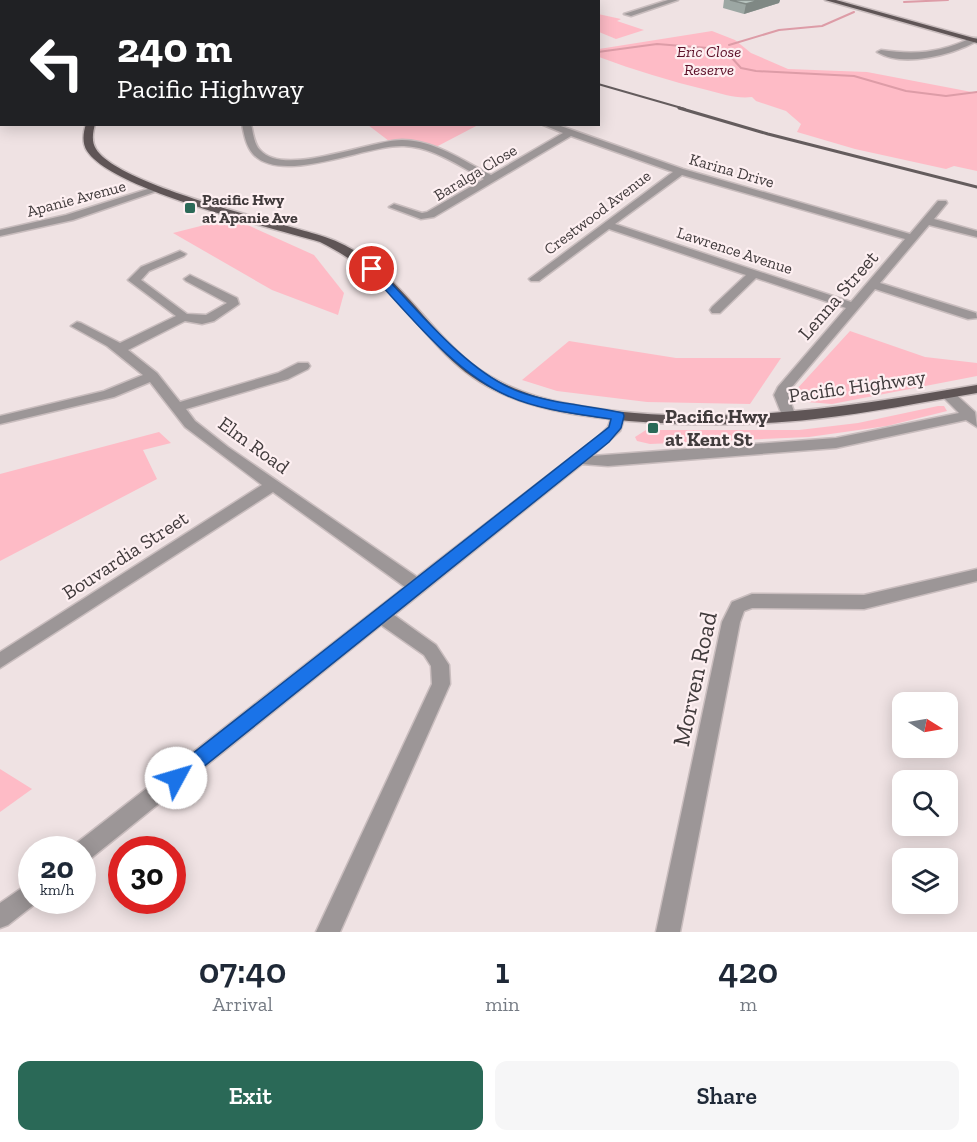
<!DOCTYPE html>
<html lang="en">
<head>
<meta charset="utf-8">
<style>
  :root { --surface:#fff; --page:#f6f6f7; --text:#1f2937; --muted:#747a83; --accent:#2a6957 }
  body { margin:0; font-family:"Zilla Slab",serif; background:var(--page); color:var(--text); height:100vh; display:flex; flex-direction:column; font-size:22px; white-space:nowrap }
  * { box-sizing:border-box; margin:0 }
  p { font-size:20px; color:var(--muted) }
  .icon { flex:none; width:33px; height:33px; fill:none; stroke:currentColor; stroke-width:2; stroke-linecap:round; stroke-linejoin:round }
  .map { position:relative; height:932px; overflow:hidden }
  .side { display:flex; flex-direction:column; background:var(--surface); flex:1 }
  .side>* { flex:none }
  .banner { position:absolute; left:0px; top:0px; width:600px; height:126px; box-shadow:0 3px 15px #0003; background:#202124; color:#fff; overflow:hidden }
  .needle { width:39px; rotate:101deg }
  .fabs { position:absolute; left:892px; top:692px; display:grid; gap:12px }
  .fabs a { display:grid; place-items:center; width:66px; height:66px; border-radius:12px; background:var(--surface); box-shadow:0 3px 15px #0003; font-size:30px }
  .speed { position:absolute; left:18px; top:836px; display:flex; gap:12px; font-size:30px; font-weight:700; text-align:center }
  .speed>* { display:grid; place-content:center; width:78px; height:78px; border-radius:50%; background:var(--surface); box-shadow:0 3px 15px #0003; line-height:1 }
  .speed small { font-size:15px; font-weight:400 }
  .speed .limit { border:9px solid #d22; background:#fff; color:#111 }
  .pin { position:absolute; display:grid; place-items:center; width:51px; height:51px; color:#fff; margin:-26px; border:3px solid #fff; border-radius:50%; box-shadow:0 2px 6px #0007 }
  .me { position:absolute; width:66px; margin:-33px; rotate:51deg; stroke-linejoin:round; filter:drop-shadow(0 0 4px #0008) }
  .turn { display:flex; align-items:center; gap:21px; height:126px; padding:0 18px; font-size:27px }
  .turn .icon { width:78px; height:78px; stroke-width:2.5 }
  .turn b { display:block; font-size:42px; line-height:51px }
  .eta { display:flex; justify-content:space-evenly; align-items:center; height:102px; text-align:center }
  .eta b { font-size:36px; font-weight:600; line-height:42px }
  .primary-button { display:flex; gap:12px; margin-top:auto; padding:12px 18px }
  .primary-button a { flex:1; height:69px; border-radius:12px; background:var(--accent); color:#fff; font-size:24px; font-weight:600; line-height:69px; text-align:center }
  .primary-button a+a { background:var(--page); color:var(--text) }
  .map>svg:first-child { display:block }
  .green { fill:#febbc6 }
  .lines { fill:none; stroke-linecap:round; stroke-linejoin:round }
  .stream { stroke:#dd9ca7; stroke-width:2 }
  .minor-casing { stroke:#c9bdbe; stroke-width:3 }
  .major-casing { stroke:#c9bdbe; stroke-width:3 }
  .minor { fill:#9c9697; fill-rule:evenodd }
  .major { fill:#5f5556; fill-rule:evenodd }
  .rail-far1 { stroke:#645c5d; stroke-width:2 }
  .rail { stroke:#645c5d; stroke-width:3 }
  .wall { fill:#9ca7a3 }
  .shaded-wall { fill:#7f8884 }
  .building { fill:#b5c2bd; stroke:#7f8884; stroke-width:1.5 }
  .route { fill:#1a73e8; stroke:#114b97; stroke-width:1.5 }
  .poi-dot { fill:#2a6957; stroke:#fdeff1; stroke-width:2 }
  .labels { text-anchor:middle; stroke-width:4.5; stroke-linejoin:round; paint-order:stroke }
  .far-park-label { font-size:16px; font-style:italic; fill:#5c1028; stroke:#fdeff1 }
  .far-street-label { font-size:16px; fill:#413b3c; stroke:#fdeff1 }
  .far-poi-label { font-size:16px; font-weight:bold; fill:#413b3c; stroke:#fdeff1; text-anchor:start }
  .street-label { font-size:20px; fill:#413b3c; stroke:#fdeff1 }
  .poi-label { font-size:20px; font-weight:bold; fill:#413b3c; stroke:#fdeff1; text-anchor:start }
  .near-street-label { font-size:24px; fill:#413b3c; stroke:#fdeff1 }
</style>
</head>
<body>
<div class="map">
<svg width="977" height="932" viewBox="0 0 977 932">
  <rect width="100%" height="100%" fill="#efe2e3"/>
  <g class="green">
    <path d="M598 14 621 19 617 21 644 30 616 39 599 32Z"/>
    <path d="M712 31 735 40 751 53 788 69 867 72 977 93V171L954 166 946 169 855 149 797 132 801 124 786 111 756 101 752 97C737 99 722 94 707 90 670 81 634 70 599 57V49Z"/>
    <path d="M368 125H478L436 147 424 142 389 141Z"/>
    <path d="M232 218 314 255 344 293 338 315 272 290 173 233Z"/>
    <path d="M850 331 925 357 977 363V376L832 404 807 402 797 396 796 390Z"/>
    <path d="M569 341 676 358H781L750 404 647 402 557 391 522 380Z"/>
    <path d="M938 406H944L947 411 887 426 809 437 650 444 637 441 635 437 646 430H799L858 423Z"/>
    <path d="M159 432 171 443 143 450 157 479 0 561V474Z"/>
    <path d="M0 769 32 789 0 812Z"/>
  </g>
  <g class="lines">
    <g class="stream">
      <path d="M430 0 434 2"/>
      <path d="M904 2 948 0"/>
      <path d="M729 45 779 30 822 26 854 12"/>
      <path d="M598 52 657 44 708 48 731 57 741 68 756 71 854 76 906 91 946 96 977 92"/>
    </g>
    <defs>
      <g id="minor">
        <path d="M59 0H66L67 2H60Z"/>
        <path d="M120 0H133L117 2Z"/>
        <path d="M170 0H177L178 2H171Z"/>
        <path d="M454 0H462L464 2H455Z"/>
        <path d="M668 0H678L631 16 624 14Z"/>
        <rect x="0" y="23" width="2" height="4"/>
        <path d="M971 38H977V41C952 55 903 68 877 52L881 50C915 55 940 53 971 38Z"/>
        <path d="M242 124H251C253 133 254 144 260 150 284 178 370 140 402 140 434 140 464 161 491 175L563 133 541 124H555L683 169 910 234 938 201H946L947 203 934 219 977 231V237L929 225 880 283 976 313 977 318 968 319 875 289 791 388 788 395 796 417 794 420H784L774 395 778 387 846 308 756 278 720 313H712L710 310 712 307 746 275 609 229 539 281H531L529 279 673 172 571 136 434 217 421 219 389 207 394 204 422 213 427 212 484 179C459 166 433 147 404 146 367 144 282 186 253 154 246 146 244 134 242 124ZM682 175 905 239 851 302 615 224Z"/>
        <path d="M154 187 163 189 73 220 0 236V230L66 215Z"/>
        <path d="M180 251 186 254 184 256 149 271 141 280 187 314 206 315 227 303 186 281 184 279 190 275 237 298 239 304 214 321 202 324 185 321 128 350 157 373 180 402 278 373 298 363H308L310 366 308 369 288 379 186 409 195 421 228 447 417 577 599 436 608 427 613 413H623L625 416 620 431 592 456 836 438 959 413 940 394 947 390 952 391 975 412 977 427 966 420 836 448 608 466 582 464 394 615 436 645 449 665 450 684 340 932H316L432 684 431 666 424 655 381 625 90 859 82 862V849H72L74 845 405 587 273 492 0 668V652L262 485 185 427 150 382 114 397 0 424V416L104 391 143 375 107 346 71 326 77 322 81 323 120 343 176 316 128 280 141 267Z"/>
        <path d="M977 569V581L864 609 752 608 744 611 740 622 680 932H656L722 622 732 602 752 594 864 595Z"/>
        <path d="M32 881V900H40L8 925 0 928V903Z"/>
      </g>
      <g id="major">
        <path d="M40 0H47L48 2H41Z"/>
        <path d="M825 0H836L977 39V43Z"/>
        <path d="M86 124H95C93 132 91 141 96 149 119 186 279 222 325 237 390 258 422 325 473 365 501 386 535 398 569 404 705 430 842 408 977 385V393C923 402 870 413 815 419 754 426 690 426 629 421 578 416 524 409 480 382 439 357 415 315 380 283 362 266 342 253 320 242 272 228 112 190 87 151 82 143 83 133 86 124Z"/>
      </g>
    </defs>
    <use href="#minor" class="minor-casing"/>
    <use href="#major" class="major-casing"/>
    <use href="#minor" class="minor"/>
    <use href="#major" class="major"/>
    <g class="rail-far1">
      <path d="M381 0 385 2"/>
      <path d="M598 84 685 109"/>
    </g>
    <path class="rail" d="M679 108 768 134 977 187"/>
  </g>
  <path class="wall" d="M724 0H780L779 3 744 14 723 8Z"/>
  <path class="shaded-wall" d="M760 0H780L779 3 744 14 746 4Z"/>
  <path class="building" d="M730 0H760L746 4Z"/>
  <path class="route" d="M372 266 376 267C414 306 468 374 520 392 553 404 588 405 623 413L624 416 621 428 609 442 182 784 176 786 169 784 166 778 169 772 609 427 611 419C577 414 539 410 508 396 453 372 409 314 368 271V267Z"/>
  <g class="poi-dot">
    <rect x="184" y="202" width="12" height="12" rx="3"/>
    <rect x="647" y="422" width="12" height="12" rx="3"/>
  </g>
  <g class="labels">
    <g class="far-park-label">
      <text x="709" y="57">Eric Close<tspan x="709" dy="18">Reserve</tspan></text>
    </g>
    <g class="far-street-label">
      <text transform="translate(732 170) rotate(16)" y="6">Karina Drive</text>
      <text transform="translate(475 172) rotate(-31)" y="6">Baralga Close</text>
      <text transform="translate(76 198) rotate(-15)" y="6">Apanie Avenue</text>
      <text transform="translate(597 212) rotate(-37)" y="6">Crestwood Avenue</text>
      <text transform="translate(735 250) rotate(18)" y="6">Lawrence Avenue</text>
    </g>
    <g class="far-poi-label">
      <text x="202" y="205">Pacific Hwy<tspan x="202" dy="18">at Apanie Ave</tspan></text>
    </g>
    <g class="street-label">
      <text transform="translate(838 295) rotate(-49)" y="7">Lenna Street</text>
      <text transform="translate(857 386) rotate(-8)" y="7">Pacific Highway</text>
      <text transform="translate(254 445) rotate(36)" y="7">Elm Road</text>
      <text transform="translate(125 555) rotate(-33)" y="7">Bouvardia Street</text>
    </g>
    <g class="poi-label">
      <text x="665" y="423">Pacific Hwy<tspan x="665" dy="23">at Kent St</tspan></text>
    </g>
    <g class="near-street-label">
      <text transform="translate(695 679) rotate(-78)" y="8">Morven Road</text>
    </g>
  </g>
</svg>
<div class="fabs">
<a><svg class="needle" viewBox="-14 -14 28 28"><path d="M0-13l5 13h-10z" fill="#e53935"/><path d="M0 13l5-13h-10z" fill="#747a83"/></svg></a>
<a><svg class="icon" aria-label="search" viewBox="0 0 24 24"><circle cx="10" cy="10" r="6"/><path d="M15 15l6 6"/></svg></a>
<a><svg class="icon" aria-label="layers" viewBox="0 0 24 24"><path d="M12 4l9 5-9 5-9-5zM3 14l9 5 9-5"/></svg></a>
</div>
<div class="speed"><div>20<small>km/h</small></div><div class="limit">30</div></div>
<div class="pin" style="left:372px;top:269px;background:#d93025"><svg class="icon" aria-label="arrive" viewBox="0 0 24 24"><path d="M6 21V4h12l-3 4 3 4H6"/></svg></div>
<svg class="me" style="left:176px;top:778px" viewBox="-20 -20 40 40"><circle r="19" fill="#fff"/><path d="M0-13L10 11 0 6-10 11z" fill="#1a73e8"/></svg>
<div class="banner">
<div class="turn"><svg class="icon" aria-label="left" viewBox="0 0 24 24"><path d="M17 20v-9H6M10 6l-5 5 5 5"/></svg><div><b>240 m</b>Pacific Highway</div></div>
</div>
</div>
<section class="side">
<div class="eta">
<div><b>07:40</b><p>Arrival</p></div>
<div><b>1</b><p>min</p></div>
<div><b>420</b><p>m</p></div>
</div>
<div class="primary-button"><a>Exit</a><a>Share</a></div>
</section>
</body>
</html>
